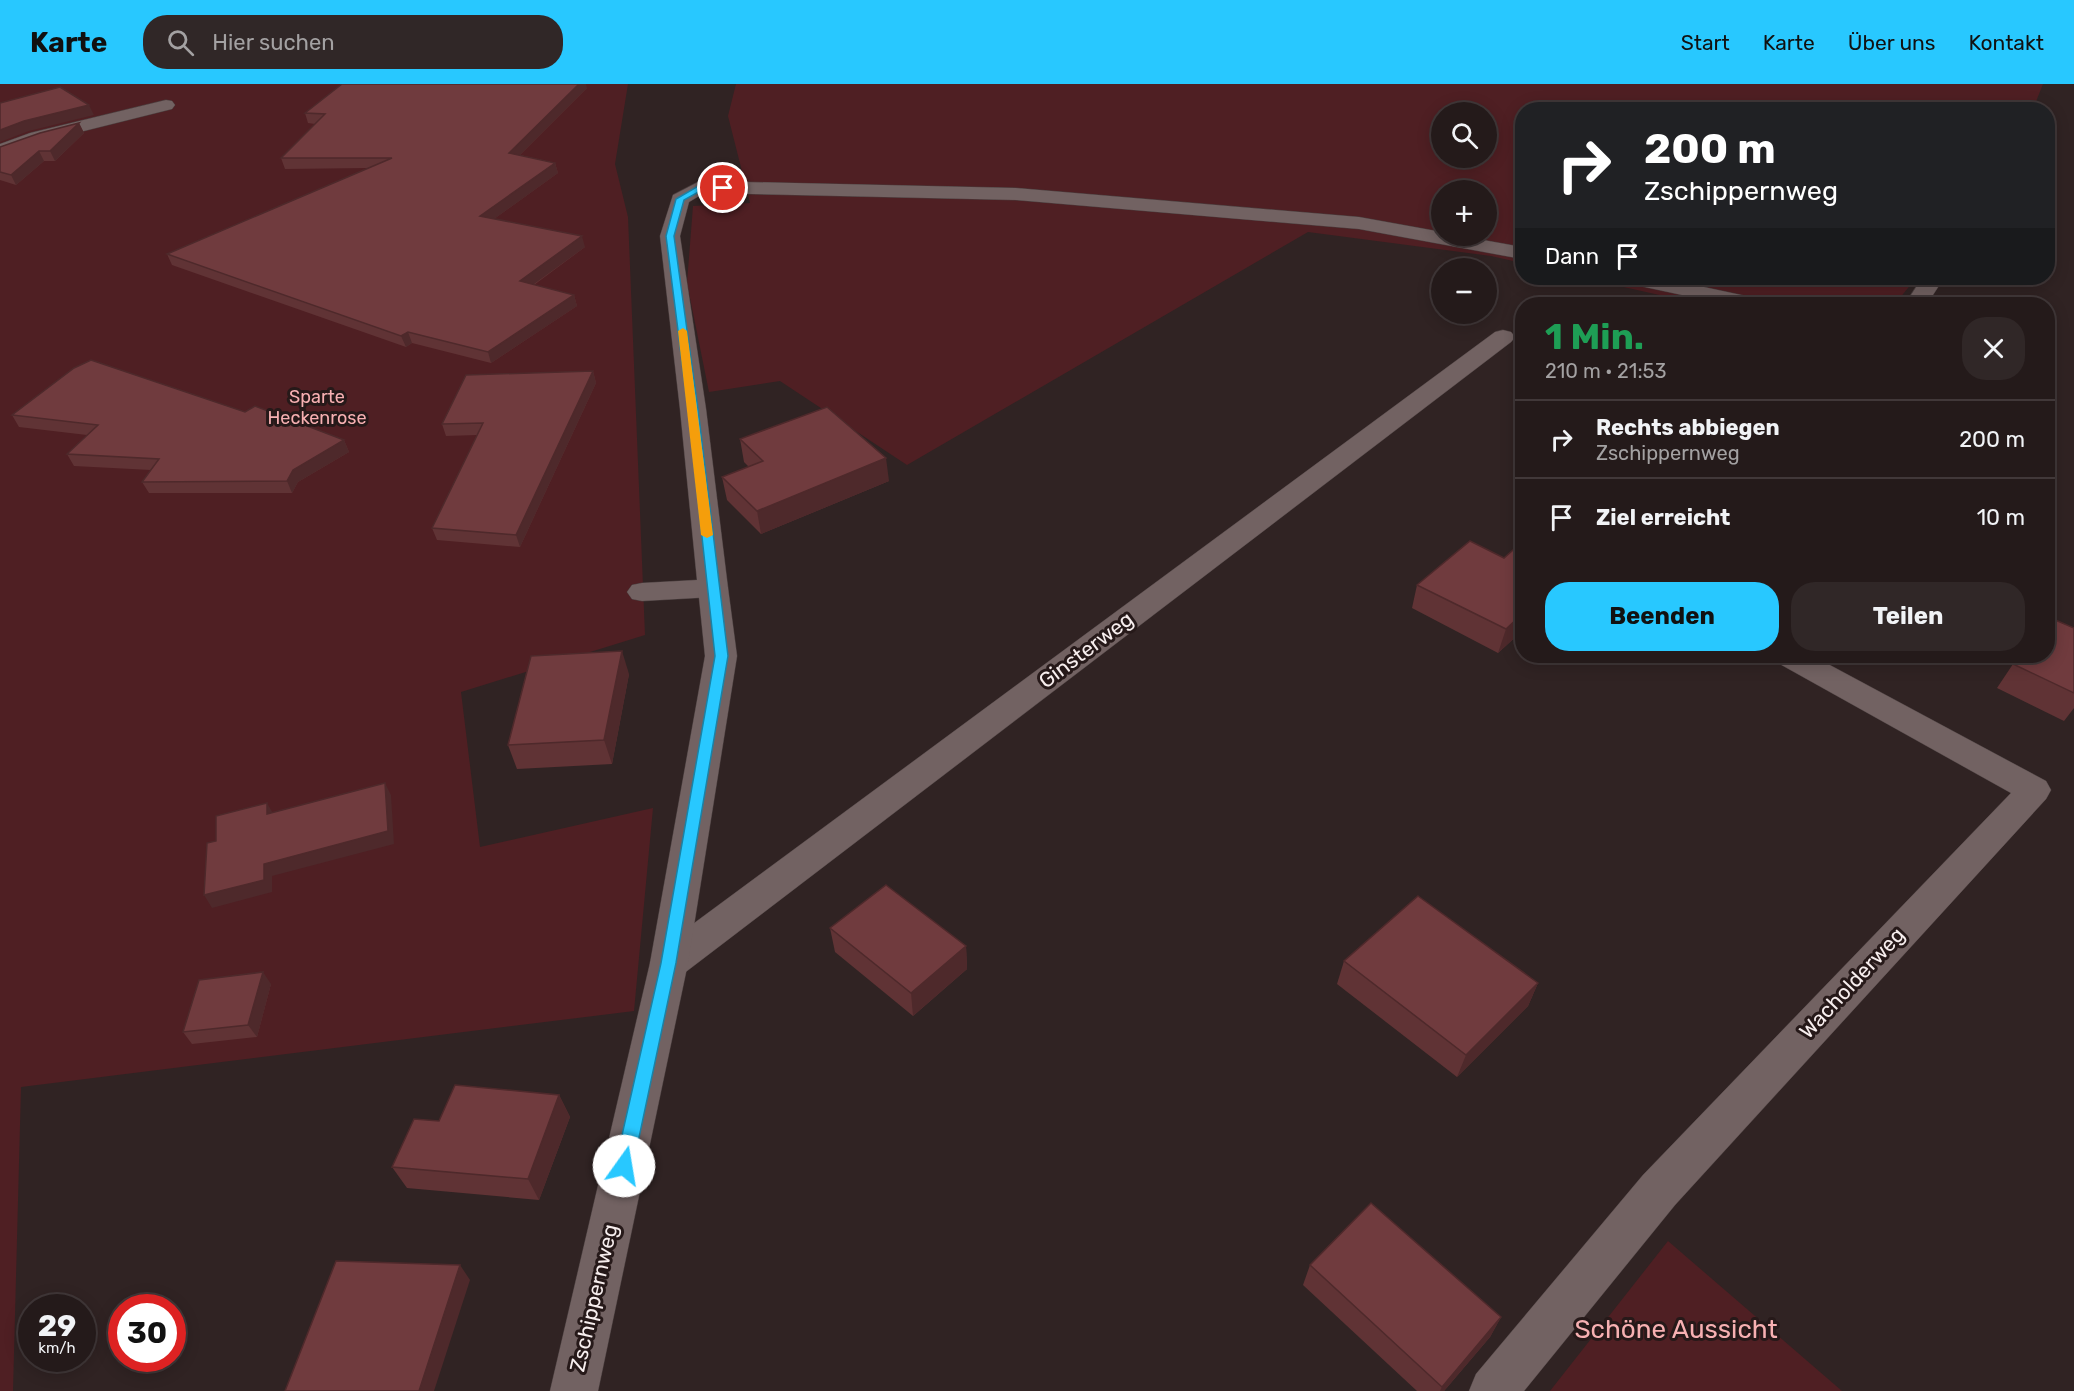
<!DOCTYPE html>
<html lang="de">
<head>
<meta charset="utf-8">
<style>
  :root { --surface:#241a1a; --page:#302727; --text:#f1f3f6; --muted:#a3a1a2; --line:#413839; --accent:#28c8ff }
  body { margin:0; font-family:Rubik,sans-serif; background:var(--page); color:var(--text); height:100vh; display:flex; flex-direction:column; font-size:22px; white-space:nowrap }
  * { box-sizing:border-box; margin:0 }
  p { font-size:20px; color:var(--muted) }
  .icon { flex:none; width:33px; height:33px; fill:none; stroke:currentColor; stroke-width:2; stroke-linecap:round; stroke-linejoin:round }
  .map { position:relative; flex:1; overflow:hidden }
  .drawer { position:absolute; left:1515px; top:213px; width:540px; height:366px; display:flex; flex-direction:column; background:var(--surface); border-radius:24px; box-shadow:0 3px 15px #0003,0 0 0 2px var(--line) }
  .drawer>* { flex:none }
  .top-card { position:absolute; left:1515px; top:18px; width:540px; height:183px; border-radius:24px; box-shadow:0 3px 15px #0003,0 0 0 2px var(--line); background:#202124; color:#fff; overflow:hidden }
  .tools { position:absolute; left:1431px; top:18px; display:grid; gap:12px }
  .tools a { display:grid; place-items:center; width:66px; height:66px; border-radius:50%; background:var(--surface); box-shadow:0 3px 15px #0003,0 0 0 2px var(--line); font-size:30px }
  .speed { position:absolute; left:18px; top:1210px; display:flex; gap:12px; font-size:30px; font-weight:700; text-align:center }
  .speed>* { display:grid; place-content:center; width:78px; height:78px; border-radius:50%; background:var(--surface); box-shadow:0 3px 15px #0003,0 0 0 2px var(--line); line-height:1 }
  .speed small { font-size:15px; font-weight:400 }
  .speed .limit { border:9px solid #d22; background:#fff; color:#111 }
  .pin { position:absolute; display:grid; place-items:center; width:51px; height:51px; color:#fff; margin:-26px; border:3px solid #fff; border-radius:50%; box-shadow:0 2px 6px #0007 }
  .me { position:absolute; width:66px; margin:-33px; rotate:13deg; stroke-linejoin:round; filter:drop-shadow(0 0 4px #0008) }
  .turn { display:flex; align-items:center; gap:21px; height:126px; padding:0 30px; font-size:27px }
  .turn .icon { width:78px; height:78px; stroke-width:2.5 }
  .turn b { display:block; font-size:42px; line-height:51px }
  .then { display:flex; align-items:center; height:57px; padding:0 30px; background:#0003; gap:12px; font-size:22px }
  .round { display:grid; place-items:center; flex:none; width:63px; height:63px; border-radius:24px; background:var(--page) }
  .head { display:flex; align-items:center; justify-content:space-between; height:102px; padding:0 30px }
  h1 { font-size:36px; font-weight:700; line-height:45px; color:#1e9e55 }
  .primary-button { display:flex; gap:12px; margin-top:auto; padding:12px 30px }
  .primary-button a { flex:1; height:69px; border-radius:24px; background:var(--accent); color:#111; font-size:24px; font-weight:700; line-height:69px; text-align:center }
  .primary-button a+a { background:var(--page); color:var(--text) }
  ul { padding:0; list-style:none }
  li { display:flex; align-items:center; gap:18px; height:78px; padding:0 30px; border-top:2px solid var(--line) }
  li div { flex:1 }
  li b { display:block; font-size:22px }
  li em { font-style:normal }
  header { display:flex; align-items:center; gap:36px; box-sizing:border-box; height:84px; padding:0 30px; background:var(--accent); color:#111 }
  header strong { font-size:28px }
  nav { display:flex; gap:33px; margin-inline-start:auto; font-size:21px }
  .search { width:420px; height:54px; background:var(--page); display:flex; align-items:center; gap:15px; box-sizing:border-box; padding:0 21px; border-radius:24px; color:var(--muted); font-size:22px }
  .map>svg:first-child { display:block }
  .green { fill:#4f1f23; fill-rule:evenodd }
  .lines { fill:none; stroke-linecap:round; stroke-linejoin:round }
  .lane-casing { stroke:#493e3e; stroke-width:1 }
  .street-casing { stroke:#493e3e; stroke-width:1 }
  .lane { fill:#726262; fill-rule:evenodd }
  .street { fill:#726262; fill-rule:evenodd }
  .wall { fill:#603335 }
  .shaded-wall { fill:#4e292b }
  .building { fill:#703b3e; stroke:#4e292b; stroke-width:1.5 }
  .route { fill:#28c8ff; stroke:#1a82a6; stroke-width:1.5 }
  .slow { fill:#f59e0b }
  .labels { text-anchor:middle; stroke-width:6; stroke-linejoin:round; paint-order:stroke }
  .far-park-label { font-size:18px; fill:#f7b0b2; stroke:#261919 }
  .street-label { font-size:21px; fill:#f7eeee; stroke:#261919 }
  .near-park-label { font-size:26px; fill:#f7b0b2; stroke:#261919 }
</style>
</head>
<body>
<header>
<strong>Karte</strong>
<div class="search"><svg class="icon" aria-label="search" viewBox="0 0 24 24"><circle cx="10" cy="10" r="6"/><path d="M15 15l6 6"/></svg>Hier suchen</div>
<nav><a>Start</a><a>Karte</a><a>Über uns</a><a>Kontakt</a></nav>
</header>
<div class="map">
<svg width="2074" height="1307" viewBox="0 0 2074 1307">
  <rect width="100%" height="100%" fill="#302323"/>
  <g class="green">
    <path d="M0 0H628L615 80 628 133 645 551 461 608 480 763 653 724 634 927 21 1003 13 1307H0Z"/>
    <path d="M736 0H2043L2033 25 1522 26V179L1491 172 1308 148 907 381 780 297 709 308 687 199 693 122 750 119 728 32ZM1442 28H1486V74H1442ZM1442 106H1486V152H1442Z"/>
    <path d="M1583 194H1916L1895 220H1700Z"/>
    <path d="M1668 1157 1842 1307H1550Z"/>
  </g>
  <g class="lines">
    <defs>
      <g id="lane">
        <path d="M166 16 172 17 175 21 172 25 44 57 0 73V60L30 49Z"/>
        <path d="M700 97 1016 104 1359 133 1442 148V152H1461L1522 163V175L1359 145 1016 116 704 109 689 118 680 152 706 325 728 504 723 511 713 513 642 517 632 515 627 508 632 501 642 499 697 496 680 325 660 152 673 111Z"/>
        <path d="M1623 194H1662L1760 215 1763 220H1724L1626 199Z"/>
        <path d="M1922 194H1944L1927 220H1905Z"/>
        <path d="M1503 246 1511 248 1515 253 1511 258 683 890 669 895 655 890 650 879 655 868 1495 248Z"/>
        <path d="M1773 572H1813L2046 697 2051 706 2046 715 1675 1121 1524 1307H1469L1476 1290 1643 1091 2011 709 1778 579Z"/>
      </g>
      <path id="street" d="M713 495 723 497 728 504 737 572 688 879 598 1307H550L650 879 705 572 698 504 703 497Z"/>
    </defs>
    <use href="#lane" class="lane-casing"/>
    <use href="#street" class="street-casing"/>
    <use href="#lane" class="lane"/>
    <use href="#street" class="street"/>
  </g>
  <g class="wall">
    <path d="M587 4 520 71 555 79 558 89 494 135 585 163 534 201 574 211 577 222 491 279 412 259 406 263 172 181 167 170 368 84 285 85 281 74 315 40 308 39 305 29Z"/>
    <path d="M79 39 84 49 55 77H44L16 101 0 96V63Z"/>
    <path d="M593 287 596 299 520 463 437 456 432 444 477 351 446 352 442 340Z"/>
    <path d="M245 328 344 356 349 368 298 398 292 409H149L142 398 151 386 74 382 67 370 87 351 19 343 12 331Z"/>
    <path d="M740 355 889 397 761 450 727 416 722 393 749 383 744 378Z"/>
    <path d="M1522 458V547L1498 569 1412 524 1417 501 1504 474Z"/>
    <path d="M2074 544V624L2064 637 1997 604 2013 580Z"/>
    <path d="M629 590 612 680 517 685 508 661Z"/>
    <path d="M830 844 966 862 967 885 913 932 835 868Z"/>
    <path d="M1344 877 1538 899 1528 922 1457 993 1337 900Z"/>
    <path d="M271 900 257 953 192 960 183 948Z"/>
    <path d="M559 1011 570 1033 539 1116 407 1104 392 1083 439 1037Z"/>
    <path d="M1310 1181 1501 1233 1490 1253 1444 1307H1417L1303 1201Z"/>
  </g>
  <g class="shaded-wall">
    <path d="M577 0H586L587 4 512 79 509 69Z"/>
    <path d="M89 21 94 31 29 47 0 58V46L24 37Z"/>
    <path d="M79 39 84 49 55 77 50 67Z"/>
    <path d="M39 67 44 77 16 101 11 91Z"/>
    <path d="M555 79 558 89 483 143 480 132Z"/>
    <path d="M582 152 585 163 523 208 520 197Z"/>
    <path d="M574 211 577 222 491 279 488 268Z"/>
    <path d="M408 248 412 259 406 263 401 252Z"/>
    <path d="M593 287 596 299 520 463 516 451Z"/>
    <path d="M344 356 349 368 298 398 292 409 287 397 293 386Z"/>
    <path d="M886 374 889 397 761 450 757 427Z"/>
    <path d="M1522 530V547L1498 569 1506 545Z"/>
    <path d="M622 567 629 590 612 680 604 656Z"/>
    <path d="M385 699 391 711 394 760 272 792V808L212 824 204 811Z"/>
    <path d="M267 719 274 731 267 730Z"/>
    <path d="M966 862 967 885 913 932 911 909Z"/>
    <path d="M263 888 271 900 257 953 248 941Z"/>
    <path d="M1538 899 1528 922 1457 993 1466 971Z"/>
    <path d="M559 1011 570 1033 539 1116 528 1095Z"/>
    <path d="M460 1181 470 1196 434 1307H419Z"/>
    <path d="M1501 1233 1490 1253 1444 1307H1440L1442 1303Z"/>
  </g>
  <g class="building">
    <path d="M342 0H579L509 69 555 79 480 132 582 152 520 197 574 211 488 268 408 248 401 252 167 170 392 74H281L325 30 305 29Z"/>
    <path d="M60 3 89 21 24 37 0 46V19Z"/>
    <path d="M79 39 50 67H39L11 91 0 88V63L40 49Z"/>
    <path d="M91 276 245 328 255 322 344 356 293 386 287 397 142 398 159 375 67 370 98 341 12 331 74 284Z"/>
    <path d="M593 287 516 451 432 444 483 339 442 340 466 291Z"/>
    <path d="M827 323 886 374 757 427 722 393 763 377 740 355Z"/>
    <path d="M1470 457 1504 474 1522 458V530L1506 545 1417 501Z"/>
    <path d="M2053 535 2074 544V609L2013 580 2021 572H2048V541Z"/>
    <path d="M622 567 604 656 508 661 531 572Z"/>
    <path d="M385 699 388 747 264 780V796L204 811 207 759 216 757V732L267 719V730Z"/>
    <path d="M886 801 966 862 911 909 830 844Z"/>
    <path d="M1418 812 1538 899 1466 971 1344 877Z"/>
    <path d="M263 888 248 941 183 948 199 896Z"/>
    <path d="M455 1001 559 1011 528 1095 392 1083 414 1035 439 1037Z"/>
    <path d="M1371 1119 1501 1233 1442 1303 1310 1181Z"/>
    <path d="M336 1177 460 1181 419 1307H285Z"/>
  </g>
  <path class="route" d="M700 101H723L727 104 723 106H702L684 116 674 152 698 325 728 572 676 879 633 1082 630 1088 624 1090 617 1088 615 1082 661 879 715 572 688 325 666 152 676 115Z"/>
  <path class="slow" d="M683 244 687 247 713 451 707 454 701 451 678 247Z"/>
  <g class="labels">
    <g class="far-park-label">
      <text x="317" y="319">Sparte<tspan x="317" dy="21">Heckenrose</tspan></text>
    </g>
    <g class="street-label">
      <text transform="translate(1086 566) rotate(-37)" y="7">Ginsterweg</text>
      <text transform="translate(1852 899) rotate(-47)" y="7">Wacholderweg</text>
      <text transform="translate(594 1214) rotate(-77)" y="7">Zschippernweg</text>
    </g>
    <g class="near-park-label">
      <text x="1676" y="1254">Schöne Aussicht</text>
    </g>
  </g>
</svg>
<div class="tools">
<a><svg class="icon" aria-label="search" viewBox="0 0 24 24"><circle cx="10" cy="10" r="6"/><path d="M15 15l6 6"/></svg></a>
<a>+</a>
<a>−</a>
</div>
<div class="speed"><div>29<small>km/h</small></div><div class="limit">30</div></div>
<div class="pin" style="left:723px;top:104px;background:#d93025"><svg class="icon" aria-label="arrive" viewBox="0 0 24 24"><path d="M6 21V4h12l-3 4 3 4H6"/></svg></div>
<svg class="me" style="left:624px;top:1082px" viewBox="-20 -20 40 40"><circle r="19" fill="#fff"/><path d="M0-13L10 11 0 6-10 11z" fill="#28c8ff"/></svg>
<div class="top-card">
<div class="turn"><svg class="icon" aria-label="right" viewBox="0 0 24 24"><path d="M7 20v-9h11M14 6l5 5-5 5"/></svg><div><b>200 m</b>Zschippernweg</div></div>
<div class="then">Dann<svg class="icon" aria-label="arrive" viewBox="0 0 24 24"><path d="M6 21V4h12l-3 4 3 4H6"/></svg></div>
</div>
<section class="drawer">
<div class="head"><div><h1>1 Min.</h1><p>210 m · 21:53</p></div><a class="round"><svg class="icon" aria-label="close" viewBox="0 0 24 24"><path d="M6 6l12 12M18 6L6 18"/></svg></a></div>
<ul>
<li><svg class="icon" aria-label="right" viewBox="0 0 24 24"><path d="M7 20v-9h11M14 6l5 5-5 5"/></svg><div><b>Rechts abbiegen</b><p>Zschippernweg</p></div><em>200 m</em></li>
<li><svg class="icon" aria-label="arrive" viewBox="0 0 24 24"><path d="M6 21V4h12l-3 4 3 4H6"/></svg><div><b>Ziel erreicht</b></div><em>10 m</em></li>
</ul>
<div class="primary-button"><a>Beenden</a><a>Teilen</a></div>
</section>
</div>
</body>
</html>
